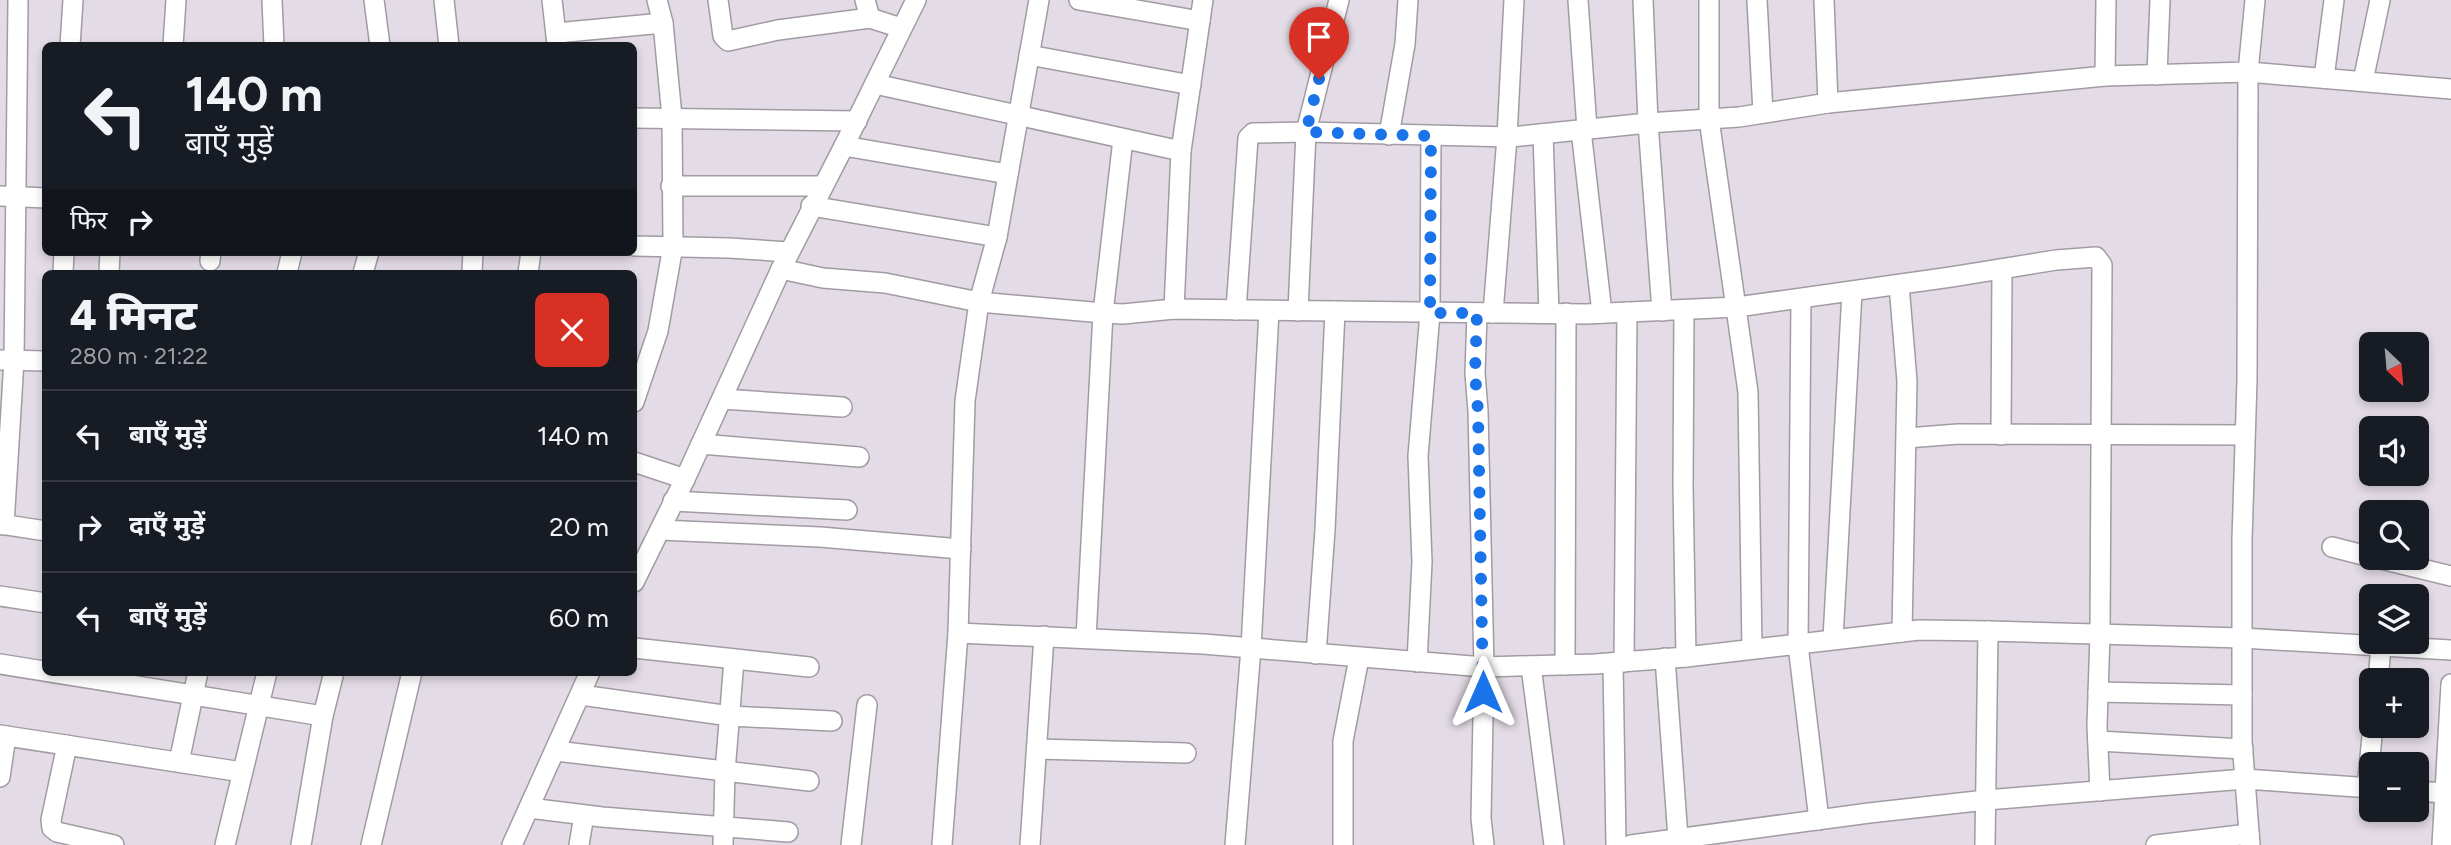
<!DOCTYPE html>
<html lang="hi">
<head>
<meta charset="utf-8">
<style>
  :root { --surface:#171b24; --page:#242831; --text:#f1f3f6; --muted:#9ea1a6; --line:#363941 }
  body { margin:0; font-family:Figtree,"Noto Sans Devanagari",sans-serif; background:var(--page); color:var(--text); height:100vh; display:flex; flex-direction:column; font-size:26px; white-space:nowrap }
  * { box-sizing:border-box; margin:0 }
  p { font-size:23px; color:var(--muted) }
  .icon { flex:none; width:38px; height:38px; fill:none; stroke:currentColor; stroke-width:2; stroke-linecap:round; stroke-linejoin:round }
  .map { position:relative; flex:1; overflow:hidden }
  .drawer { position:absolute; left:42px; top:270px; width:595px; height:406px; display:flex; flex-direction:column; background:var(--surface); border-radius:10px; box-shadow:0 4px 10px #0003 }
  .drawer>* { flex:none }
  .banner { position:absolute; left:42px; top:42px; width:595px; height:214px; border-radius:10px; box-shadow:0 4px 10px #0003; background:#171b24; color:var(--text); overflow:hidden }
  .needle { width:46px; rotate:154deg }
  .controls { position:absolute; left:2359px; top:332px; display:grid; gap:14px }
  .controls a { display:grid; place-items:center; width:70px; height:70px; border-radius:10px; background:var(--surface); box-shadow:0 4px 10px #0003; font-size:35px }
  .pin { position:absolute; display:grid; place-items:center; width:60px; height:60px; color:#fff; margin:-72px -30px; border-radius:50% 50% 50% 0; rotate:-45deg; box-shadow:0 0 7px #0007 }
  .pin .icon { rotate:45deg }
  .me { position:absolute; width:77px; margin:-38px; rotate:0deg; stroke-linejoin:round; filter:drop-shadow(0 0 5px #0008) }
  .turn { display:flex; align-items:center; gap:24px; height:147px; padding:0 28px; font-size:32px }
  .turn .icon { width:91px; height:91px; stroke-width:2.5 }
  .turn b { display:block; font-size:49px; line-height:60px }
  .then { display:flex; align-items:center; height:66px; padding:0 28px; background:#0003; gap:14px; font-size:26px }
  .round { display:grid; place-items:center; flex:none; width:74px; height:74px; border-radius:10px; background:var(--page) }
  .headline { display:flex; align-items:center; justify-content:space-between; height:119px; padding:0 28px }
  h1 { font-size:42px; font-weight:800; line-height:52px }
  ul { padding:0; list-style:none }
  li { display:flex; align-items:center; gap:21px; height:91px; padding:0 28px; border-top:2px solid var(--line) }
  li div { flex:1 }
  li b { display:block; font-size:26px }
  li em { font-style:normal }
  .map>svg:first-child { display:block }
  .lines { fill:none; stroke-linecap:round; stroke-linejoin:round }
  .street-casing { stroke:#a29ba4; stroke-width:22 }
  .street { stroke:#fff; stroke-width:19 }
  .route { stroke:#1a73e8; stroke-width:12; stroke-dasharray:0 21.6 }
</style>
</head>
<body>
<div class="map">
<svg width="2451" height="845" viewBox="0 0 2451 845">
  <rect width="100%" height="100%" fill="#e3dbe5"/>
  <g class="lines">
    <defs>
      <g id="street">
        <path d="M272 0 274 46"/>
        <path d="M374 0 380 46"/>
        <path d="M444 0 449 46"/>
        <path d="M552 0 557 44"/>
        <path d="M718 0 723 36 728 41 778 30 870 18"/>
        <path d="M865 0 870 18 901 28"/>
        <path d="M1079 0 1200 21"/>
        <path d="M1578 0 1587 129"/>
        <path d="M1643 0 1648 123 1662 311"/>
        <path d="M1709 0V119L1748 392 1752 649"/>
        <path d="M1757 0 1763 113"/>
        <path d="M1824 0 1828 103"/>
        <path d="M556 33 663 23"/>
        <path d="M70 46 73 0"/>
        <path d="M173 46 176 0"/>
        <path d="M1029 55 1191 85"/>
        <path d="M2157 75 2160 0"/>
        <path d="M2105 76 2106 0"/>
        <path d="M2324 78 2334 0"/>
        <path d="M2363 81 2380 0"/>
        <path d="M875 84 1181 151"/>
        <path d="M634 118 857 121"/>
        <path d="M1581 130 1602 313"/>
        <path d="M1543 134 1549 313"/>
        <path d="M1389 135 1405 44 1408 0"/>
        <path d="M844 146 1008 174"/>
        <path d="M671 186H823"/>
        <path d="M0 196 46 198"/>
        <path d="M811 206 997 237"/>
        <path d="M634 246 729 248 789 252"/>
        <path d="M210 261 211 252"/>
        <path d="M781 269 823 278 885 283 979 302 1103 313 1123 314 1174 309 1586 314 1737 307 1951 277 2056 260 2096 257 2102 265 2100 634 2097 726 2100 791"/>
        <path d="M63 273 64 252"/>
        <path d="M109 273 110 252"/>
        <path d="M287 273 292 252"/>
        <path d="M363 273 369 252"/>
        <path d="M472 273 473 252"/>
        <path d="M528 273 531 252"/>
        <path d="M1899 285 1907 381 1902 632"/>
        <path d="M1801 299 1798 645 1819 820"/>
        <path d="M1174 309 1181 151 1203 0"/>
        <path d="M1236 310 1248 138 1253 133 1306 132 1511 137 1648 123 1739 117 1828 103 2105 76 2248 72 2255 0"/>
        <path d="M1684 310 1683 486 1686 657"/>
        <path d="M1298 311 1306 132 1339 0"/>
        <path d="M1477 313 1475 373 1478 411 1484 667 1481 818 1484 845"/>
        <path d="M1493 313 1507 137 1514 0"/>
        <path d="M0 360 46 361"/>
        <path d="M722 399 842 407"/>
        <path d="M634 402 658 331 673 246 672 117 663 23 657 0"/>
        <path d="M2001 435 2002 269"/>
        <path d="M1907 438 1958 434 2245 435"/>
        <path d="M701 444 859 457"/>
        <path d="M634 462 685 479"/>
        <path d="M673 501 847 510"/>
        <path d="M0 524 46 531"/>
        <path d="M4 525 14 360 18 0"/>
        <path d="M660 530 820 537 961 549"/>
        <path d="M2332 547 2371 557"/>
        <path d="M2377 558 2451 576"/>
        <path d="M634 582 685 479 781 269 844 146 916 0"/>
        <path d="M0 596 46 603"/>
        <path d="M1988 631 2242 638 2451 650"/>
        <path d="M958 633 1203 644 1484 667 1595 664 1686 657 1919 630 1988 631 1985 845"/>
        <path d="M1086 638 1103 313 1123 139"/>
        <path d="M1833 639 1852 292"/>
        <path d="M634 648 809 667"/>
        <path d="M1316 654 1325 530 1335 311"/>
        <path d="M1665 658 1678 838"/>
        <path d="M1417 662 1422 562 1418 456 1430 313 1431 136"/>
        <path d="M1624 662 1627 312"/>
        <path d="M1613 663 1616 845"/>
        <path d="M0 664 323 716"/>
        <path d="M1565 665 1566 313"/>
        <path d="M1531 666 1554 845"/>
        <path d="M2378 681 2381 646"/>
        <path d="M2098 692 2242 695"/>
        <path d="M581 695 730 716 832 721"/>
        <path d="M0 735 242 772"/>
        <path d="M2098 741 2243 749"/>
        <path d="M67 745 51 820 52 828 57 832 114 845"/>
        <path d="M1037 749 1186 753"/>
        <path d="M556 751 809 781"/>
        <path d="M179 762 198 672"/>
        <path d="M0 777 6 736"/>
        <path d="M2367 788 2373 726"/>
        <path d="M2417 791 2444 793"/>
        <path d="M529 808 602 817 788 832"/>
        <path d="M225 845 267 672"/>
        <path d="M301 845 323 716 334 672"/>
        <path d="M371 845 412 672"/>
        <path d="M512 845 590 672"/>
        <path d="M579 845 584 815"/>
        <path d="M723 845 725 772 734 660"/>
        <path d="M851 845 867 705"/>
        <path d="M942 845 958 633 965 401 979 302 997 237 1039 0"/>
        <path d="M1030 845 1044 636"/>
        <path d="M1235 845 1251 648 1269 311"/>
        <path d="M1343 845V741L1359 658"/>
        <path d="M1631 845 1869 813 1986 800 2245 779 2371 788"/>
        <path d="M2156 845 2249 834"/>
        <path d="M2250 845 2242 741V540L2247 380 2248 72 2451 89"/>
        <path d="M2442 845 2451 684"/>
      </g>
    </defs>
    <use href="#street" class="street-casing"/>
    <use href="#street" class="street"/>
  </g>
  <g class="lines">
    <path class="route" d="M1319 79 1306 132 1431 136 1430 313H1477L1475 373 1478 411 1483 692"/>
  </g>
</svg>
<div class="controls">
<a><svg class="needle" viewBox="-14 -14 28 28"><path d="M0-13l5 13h-10z" fill="#e53935"/><path d="M0 13l5-13h-10z" fill="#9ea1a6"/></svg></a>
<a><svg class="icon" aria-label="sound" viewBox="0 0 24 24"><path d="M4 9h4l5-4v14l-5-4H4zM17 9q2 3 0 6"/></svg></a>
<a><svg class="icon" aria-label="search" viewBox="0 0 24 24"><circle cx="10" cy="10" r="6"/><path d="M15 15l6 6"/></svg></a>
<a><svg class="icon" aria-label="layers" viewBox="0 0 24 24"><path d="M12 4l9 5-9 5-9-5zM3 14l9 5 9-5"/></svg></a>
<a>+</a>
<a>−</a>
</div>
<div class="pin" style="left:1319px;top:79px;background:#d93025"><svg class="icon" aria-label="arrive" viewBox="0 0 24 24"><path d="M6 21V4h12l-3 4 3 4H6"/></svg></div>
<svg class="me" style="left:1483px;top:692px" viewBox="-20 -20 40 40"><path d="M0-17L14 15 0 8-14 15z" fill="#1a73e8" stroke="#fff" stroke-width="4"/></svg>
<div class="banner">
<div class="turn"><svg class="icon" aria-label="left" viewBox="0 0 24 24"><path d="M17 20v-9H6M10 6l-5 5 5 5"/></svg><div><b>140 m</b>बाएँ मुड़ें</div></div>
<div class="then">फिर<svg class="icon" aria-label="right" viewBox="0 0 24 24"><path d="M7 20v-9h11M14 6l5 5-5 5"/></svg></div>
</div>
<section class="drawer">
<div class="headline"><div><h1>4 मिनट</h1><p>280 m · 21:22</p></div><a class="round" style="background:#d93025;color:#fff"><svg class="icon" aria-label="close" viewBox="0 0 24 24"><path d="M6 6l12 12M18 6L6 18"/></svg></a></div>
<ul>
<li><svg class="icon" aria-label="left" viewBox="0 0 24 24"><path d="M17 20v-9H6M10 6l-5 5 5 5"/></svg><div><b>बाएँ मुड़ें</b></div><em>140 m</em></li>
<li><svg class="icon" aria-label="right" viewBox="0 0 24 24"><path d="M7 20v-9h11M14 6l5 5-5 5"/></svg><div><b>दाएँ मुड़ें</b></div><em>20 m</em></li>
<li><svg class="icon" aria-label="left" viewBox="0 0 24 24"><path d="M17 20v-9H6M10 6l-5 5 5 5"/></svg><div><b>बाएँ मुड़ें</b></div><em>60 m</em></li>
</ul>
</section>
</div>
</body>
</html>
